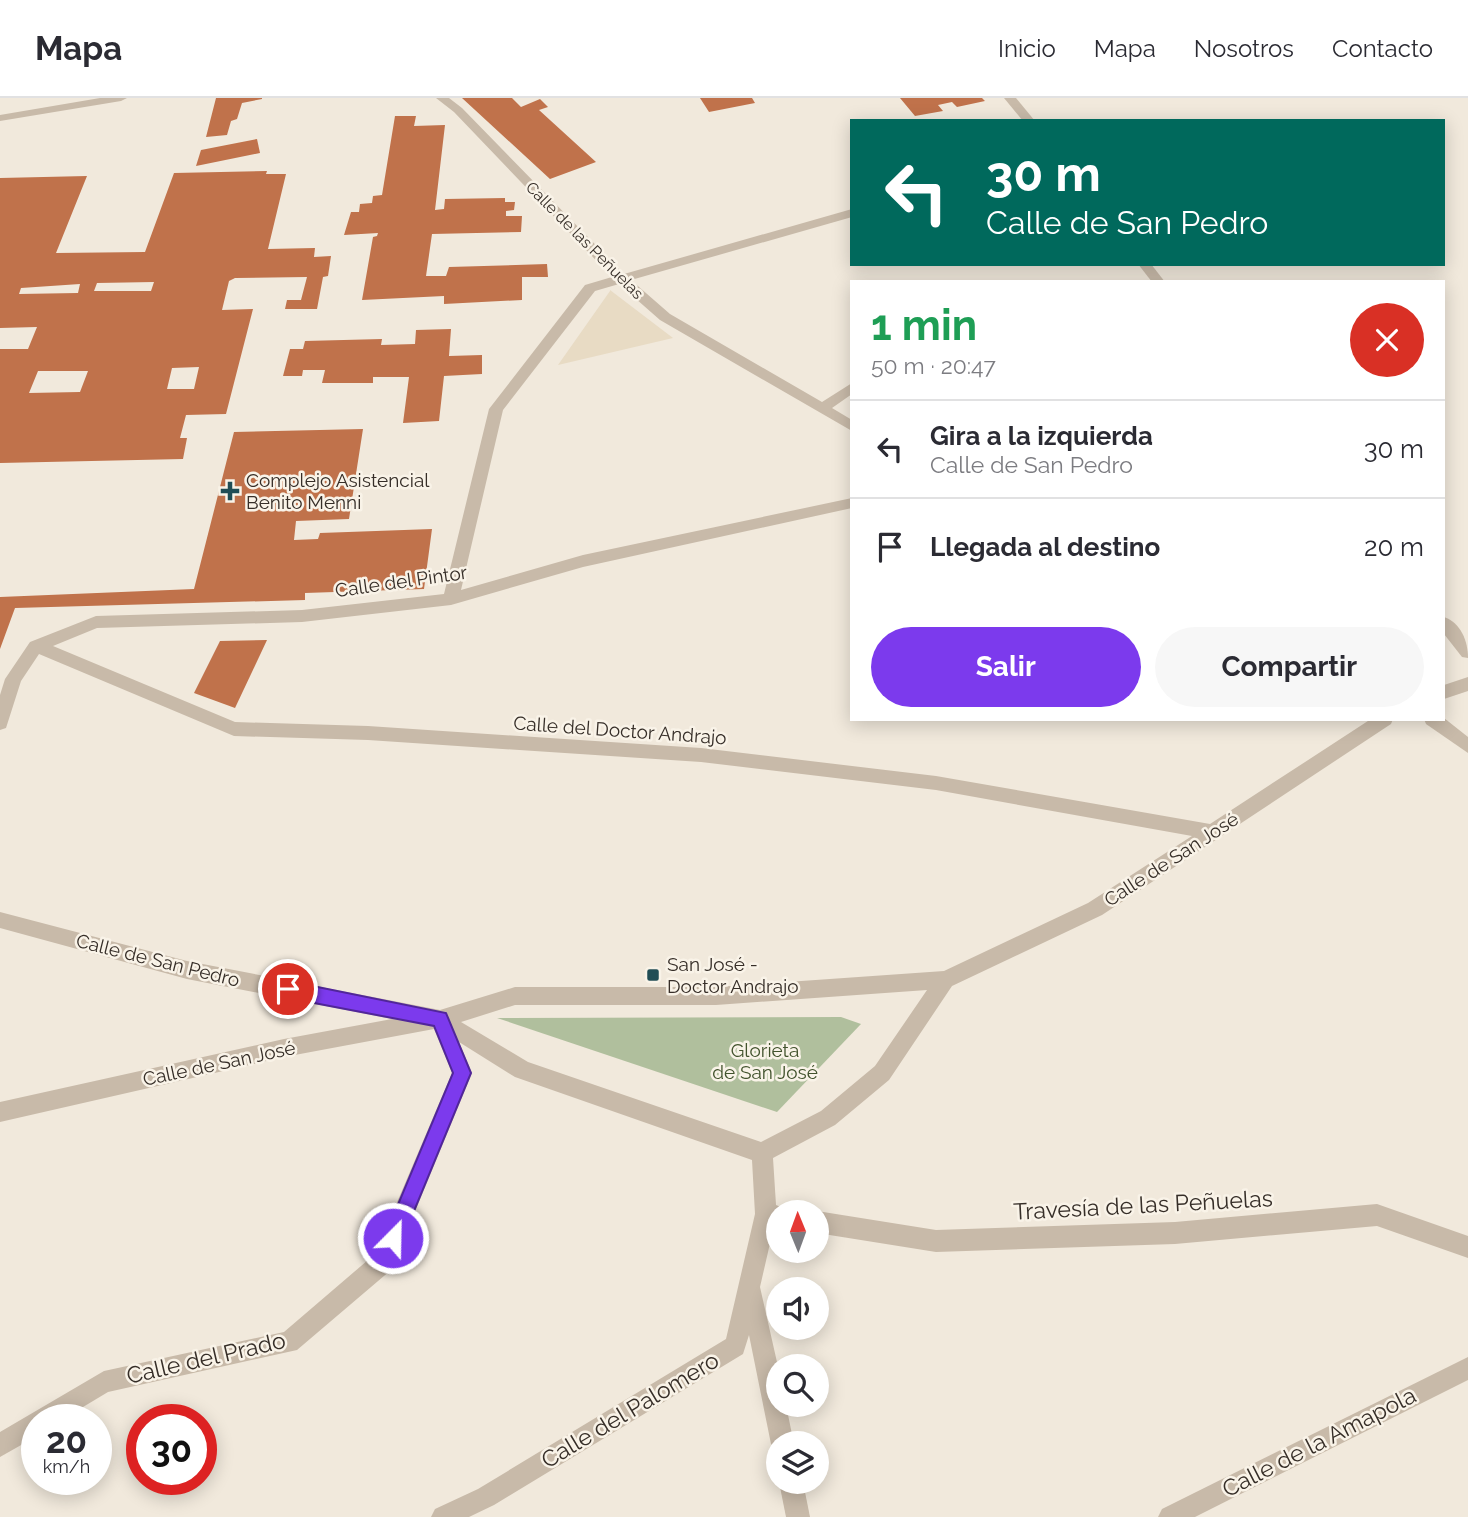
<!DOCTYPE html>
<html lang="es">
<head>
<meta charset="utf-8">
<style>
  :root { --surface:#fff; --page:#f7f7f7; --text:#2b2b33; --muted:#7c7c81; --line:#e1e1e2; --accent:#7c3aed }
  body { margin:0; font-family:Raleway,sans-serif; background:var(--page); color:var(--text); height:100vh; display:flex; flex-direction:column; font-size:26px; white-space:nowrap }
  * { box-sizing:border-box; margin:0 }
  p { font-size:23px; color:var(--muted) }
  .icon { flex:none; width:38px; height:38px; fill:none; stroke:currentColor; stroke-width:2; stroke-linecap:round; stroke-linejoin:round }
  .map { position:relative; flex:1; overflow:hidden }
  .side { position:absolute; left:850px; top:182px; width:595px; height:441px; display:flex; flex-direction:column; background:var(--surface); border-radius:0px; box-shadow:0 4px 18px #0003 }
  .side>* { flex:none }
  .top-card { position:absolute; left:850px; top:21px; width:595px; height:147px; border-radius:0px; box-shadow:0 4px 18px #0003; background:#00695c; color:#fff; overflow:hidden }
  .needle { width:46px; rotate:359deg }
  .controls { position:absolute; left:766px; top:1102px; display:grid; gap:14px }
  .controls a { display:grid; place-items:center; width:63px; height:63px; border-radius:50%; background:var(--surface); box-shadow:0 4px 18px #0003; font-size:35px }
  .speed { position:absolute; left:21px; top:1306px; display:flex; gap:14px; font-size:35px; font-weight:700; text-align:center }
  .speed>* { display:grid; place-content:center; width:91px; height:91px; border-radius:50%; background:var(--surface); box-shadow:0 4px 18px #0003; line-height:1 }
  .speed small { font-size:18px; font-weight:400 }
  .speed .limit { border:10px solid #d22; background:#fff; color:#111 }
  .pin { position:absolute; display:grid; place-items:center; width:60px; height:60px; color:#fff; margin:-30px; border:4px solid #fff; border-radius:50%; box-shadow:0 2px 7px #0007 }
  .me { position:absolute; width:77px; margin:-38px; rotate:23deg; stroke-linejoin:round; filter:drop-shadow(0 0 5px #0008) }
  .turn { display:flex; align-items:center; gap:24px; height:147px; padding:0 21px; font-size:32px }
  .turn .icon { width:91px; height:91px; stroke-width:2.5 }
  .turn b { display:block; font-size:49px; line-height:60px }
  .round { display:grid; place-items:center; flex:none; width:74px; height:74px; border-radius:37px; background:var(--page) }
  .headline { display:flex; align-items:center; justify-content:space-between; height:119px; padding:0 21px }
  h1 { font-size:42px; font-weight:700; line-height:52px; color:#1e9e55 }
  .action { display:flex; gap:14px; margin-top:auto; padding:14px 21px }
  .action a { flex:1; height:80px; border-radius:42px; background:var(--accent); color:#fff; font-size:28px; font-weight:700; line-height:80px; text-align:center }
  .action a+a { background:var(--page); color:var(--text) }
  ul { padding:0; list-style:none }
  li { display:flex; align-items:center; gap:21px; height:98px; padding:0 21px; border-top:2px solid var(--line) }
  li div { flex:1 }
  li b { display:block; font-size:26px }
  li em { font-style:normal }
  header { display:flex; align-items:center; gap:42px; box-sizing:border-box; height:98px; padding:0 35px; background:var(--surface); border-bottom:2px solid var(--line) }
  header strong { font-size:33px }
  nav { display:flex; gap:38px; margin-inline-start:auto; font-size:24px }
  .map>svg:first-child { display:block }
  .green { fill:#b0bf9d }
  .plaza { fill:#e8dbc4 }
  .building { fill:#c0724b; fill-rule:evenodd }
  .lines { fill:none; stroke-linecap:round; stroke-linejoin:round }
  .minor { fill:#c8baa9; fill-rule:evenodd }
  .route { fill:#7c3aed; stroke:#51269a; stroke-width:2 }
  .poi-dot { fill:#204d55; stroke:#f9f3e8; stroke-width:2.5 }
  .labels { text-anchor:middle; stroke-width:5; stroke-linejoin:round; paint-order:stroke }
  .far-street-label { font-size:16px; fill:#362e28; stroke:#f9f3e8 }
  .poi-label { font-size:19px; fill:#362e28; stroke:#f9f3e8; text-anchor:start }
  .street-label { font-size:19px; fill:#362e28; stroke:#f9f3e8 }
  .park-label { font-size:19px; fill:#42532d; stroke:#f9f3e8 }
  .near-street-label { font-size:23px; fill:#362e28; stroke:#f9f3e8 }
</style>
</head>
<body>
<header>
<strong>Mapa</strong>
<nav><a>Inicio</a><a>Mapa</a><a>Nosotros</a><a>Contacto</a></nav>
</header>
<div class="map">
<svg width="1468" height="1419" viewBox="0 0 1468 1419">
  <rect width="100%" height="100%" fill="#f1e9dc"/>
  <path class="green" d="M841 919 861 926 777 1014 497 920Z"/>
  <path class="plaza" d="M610 192 673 240 558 267 610 193Z"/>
  <g class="building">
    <path d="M216 0H262V1L242 5 237 21 231 23 227 37 206 39Z"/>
    <path d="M462 0H512L521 9 540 1 548 9 539 12 596 64 550 81Z"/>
    <path d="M700 0H752L755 5 709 14Z"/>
    <path d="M900 0H982L985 3 957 9 952 4 938 7 943 13 915 18Z"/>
    <path d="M395 18H416L414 28 445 27 435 112 444 111 445 101 505 100V104H515L514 112 506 113V118H522L521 134 432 136 426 178H446L449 169 547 166 548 179H522V202L444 206V198L362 202 373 139 377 138 378 135 344 137 351 114H359L360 106 372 105 373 98 382 97Z"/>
    <path d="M257 41 260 55 196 68 201 52Z"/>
    <path d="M267 73 266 76H286L268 151 315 150 314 159 331 158 328 178 323 179 317 211H285L287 202H301L307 179 235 180 229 183 222 212 253 211 226 316 186 317 180 340H187L183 361 0 365V251H28L37 229 0 230V80L87 78 56 155 145 154 174 75ZM154 184 151 193H94L97 185ZM80 186 78 195 19 196 21 190ZM199 269 194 291H167L172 270ZM38 273H88L80 294 29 295Z"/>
    <path d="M451 231 449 258 482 257V276L444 278 439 323 403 325 409 279H373V285H322L325 272H303L302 278H283L290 251H303L305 243 382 241 381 247 415 246 416 232Z"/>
    <path d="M363 331 349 421 296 423 294 442 318 441 320 435 432 431 424 491 305 495V502L15 510 0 551V499L194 491 234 334Z"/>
    <path d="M267 542 235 610 194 595 220 543Z"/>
  </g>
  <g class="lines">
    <g class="minor">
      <path d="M100 0H127L121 3 0 23V17Z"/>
      <path d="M436 0H449L462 10 624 176 852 111V119L631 182 670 216 822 304 852 285V296L832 310 852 322V333L660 222 619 186 595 193 503 312 461 492 583 457 852 400V410L583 469 451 507 302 524 97 530 53 548 235 624 368 628 701 650 936 678 1210 726 1371 621H1393L1391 626 1102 817 952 888 889 982 835 1027 773 1060 776 1107 786 1111 788 1115H779V1128H774L760 1189 779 1273V1307H786L794 1346H779V1356L771 1346 749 1237 743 1256 494 1407 469 1419H431L435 1411 478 1391 726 1241 755 1116 752 1062 515 979 459 944 472 975 391 1172 297 1252 108 1294 63 1321H37V1338L0 1359V1334L104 1273 284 1234 375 1156 452 975 434 931 284 959 0 1024V1004L284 941 392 921 187 881 0 830V814L187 863 440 912 515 889H716L944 873 1088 805 1192 738 936 692 701 664 368 642 234 638 39 556 21 583 6 630 0 632V597L5 581 30 544 96 518 302 512 444 496 489 311 585 187 612 179 454 14ZM927 892 875 968 821 1013 761 1044 528 964 461 924 515 907H716Z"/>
      <path d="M1004 0H1016L1035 23H1023Z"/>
      <path d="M1138 166H1151L1165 184H1152Z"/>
      <path d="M1444 519C1461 525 1468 543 1468 560L1462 559 1444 536Z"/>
      <path d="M1468 579V593L1444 601V587Z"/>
      <path d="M1444 620 1468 639V655L1426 626 1424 621Z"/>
      <path d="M1377 1106 1468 1138V1160L1377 1128 1175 1146 936 1154 817 1135V1115H814L817 1113 936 1132 1175 1124Z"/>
      <path d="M1468 1259V1282L1195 1419H1158L1162 1411Z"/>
      <path d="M779 1384H803L810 1419H786Z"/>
    </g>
  </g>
  <path class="route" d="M288 883 446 915 471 975 400 1147 393 1150 386 1147 384 1140 453 975 434 928 288 900 282 897 280 891 282 886Z"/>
  <g class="poi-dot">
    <path d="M226.5 382.5h7v7h7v7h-7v7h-7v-7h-7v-7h7z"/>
    <rect x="646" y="870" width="14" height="14" rx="3.5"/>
  </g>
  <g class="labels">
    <g class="far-street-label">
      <text transform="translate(585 142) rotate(45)" y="6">Calle de las Peñuelas</text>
    </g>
    <g class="poi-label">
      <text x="246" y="389">Complejo Asistencial<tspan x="246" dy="22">Benito Menni</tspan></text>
      <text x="667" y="873">San José -<tspan x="667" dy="22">Doctor Andrajo</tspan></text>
    </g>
    <g class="street-label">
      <text transform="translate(401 483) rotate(-8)" y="7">Calle del Pintor</text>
      <text transform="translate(620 632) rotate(4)" y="7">Calle del Doctor Andrajo</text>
      <text transform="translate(1171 761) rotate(-33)" y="7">Calle de San José</text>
      <text transform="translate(158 862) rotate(14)" y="7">Calle de San Pedro</text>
      <text transform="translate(219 965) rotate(-12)" y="7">Calle de San José</text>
    </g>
    <g class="park-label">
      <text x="765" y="959">Glorieta<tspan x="765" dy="22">de San José</tspan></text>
    </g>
    <g class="near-street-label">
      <text transform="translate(1143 1107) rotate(-3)" y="8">Travesía de las Peñuelas</text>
      <text transform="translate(206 1260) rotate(-13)" y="8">Calle del Prado</text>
      <text transform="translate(630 1312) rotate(-31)" y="8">Calle del Palomero</text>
      <text transform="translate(1319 1344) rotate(-27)" y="8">Calle de la Amapola</text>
    </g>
  </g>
</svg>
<div class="controls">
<a><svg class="needle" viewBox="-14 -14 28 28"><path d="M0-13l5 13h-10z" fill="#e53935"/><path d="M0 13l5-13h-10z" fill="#7c7c81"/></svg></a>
<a><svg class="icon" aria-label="sound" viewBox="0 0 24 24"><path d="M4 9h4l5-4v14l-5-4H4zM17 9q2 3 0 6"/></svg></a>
<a><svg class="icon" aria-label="search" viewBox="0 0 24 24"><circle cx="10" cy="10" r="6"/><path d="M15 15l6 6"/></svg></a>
<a><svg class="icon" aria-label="layers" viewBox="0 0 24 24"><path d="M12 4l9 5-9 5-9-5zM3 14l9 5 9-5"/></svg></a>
</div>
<div class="speed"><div>20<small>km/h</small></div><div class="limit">30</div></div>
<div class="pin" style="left:288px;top:891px;background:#d93025"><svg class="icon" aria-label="arrive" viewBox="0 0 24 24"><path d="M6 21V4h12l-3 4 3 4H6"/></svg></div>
<svg class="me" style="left:393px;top:1140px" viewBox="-20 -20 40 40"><circle r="17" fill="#7c3aed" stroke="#fff" stroke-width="3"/><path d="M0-11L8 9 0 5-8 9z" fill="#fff"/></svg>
<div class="top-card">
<div class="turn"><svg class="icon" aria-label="left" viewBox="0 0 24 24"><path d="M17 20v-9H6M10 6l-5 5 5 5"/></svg><div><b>30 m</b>Calle de San Pedro</div></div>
</div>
<section class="side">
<div class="headline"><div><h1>1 min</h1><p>50 m · 20:47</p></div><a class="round" style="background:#d93025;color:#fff"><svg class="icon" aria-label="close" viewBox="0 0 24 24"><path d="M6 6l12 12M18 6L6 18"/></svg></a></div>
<ul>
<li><svg class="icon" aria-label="left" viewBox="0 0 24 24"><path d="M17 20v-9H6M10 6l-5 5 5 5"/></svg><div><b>Gira a la izquierda</b><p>Calle de San Pedro</p></div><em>30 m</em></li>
<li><svg class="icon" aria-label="arrive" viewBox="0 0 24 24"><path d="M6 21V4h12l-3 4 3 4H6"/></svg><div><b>Llegada al destino</b></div><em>20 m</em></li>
</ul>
<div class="action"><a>Salir</a><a>Compartir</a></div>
</section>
</div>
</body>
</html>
